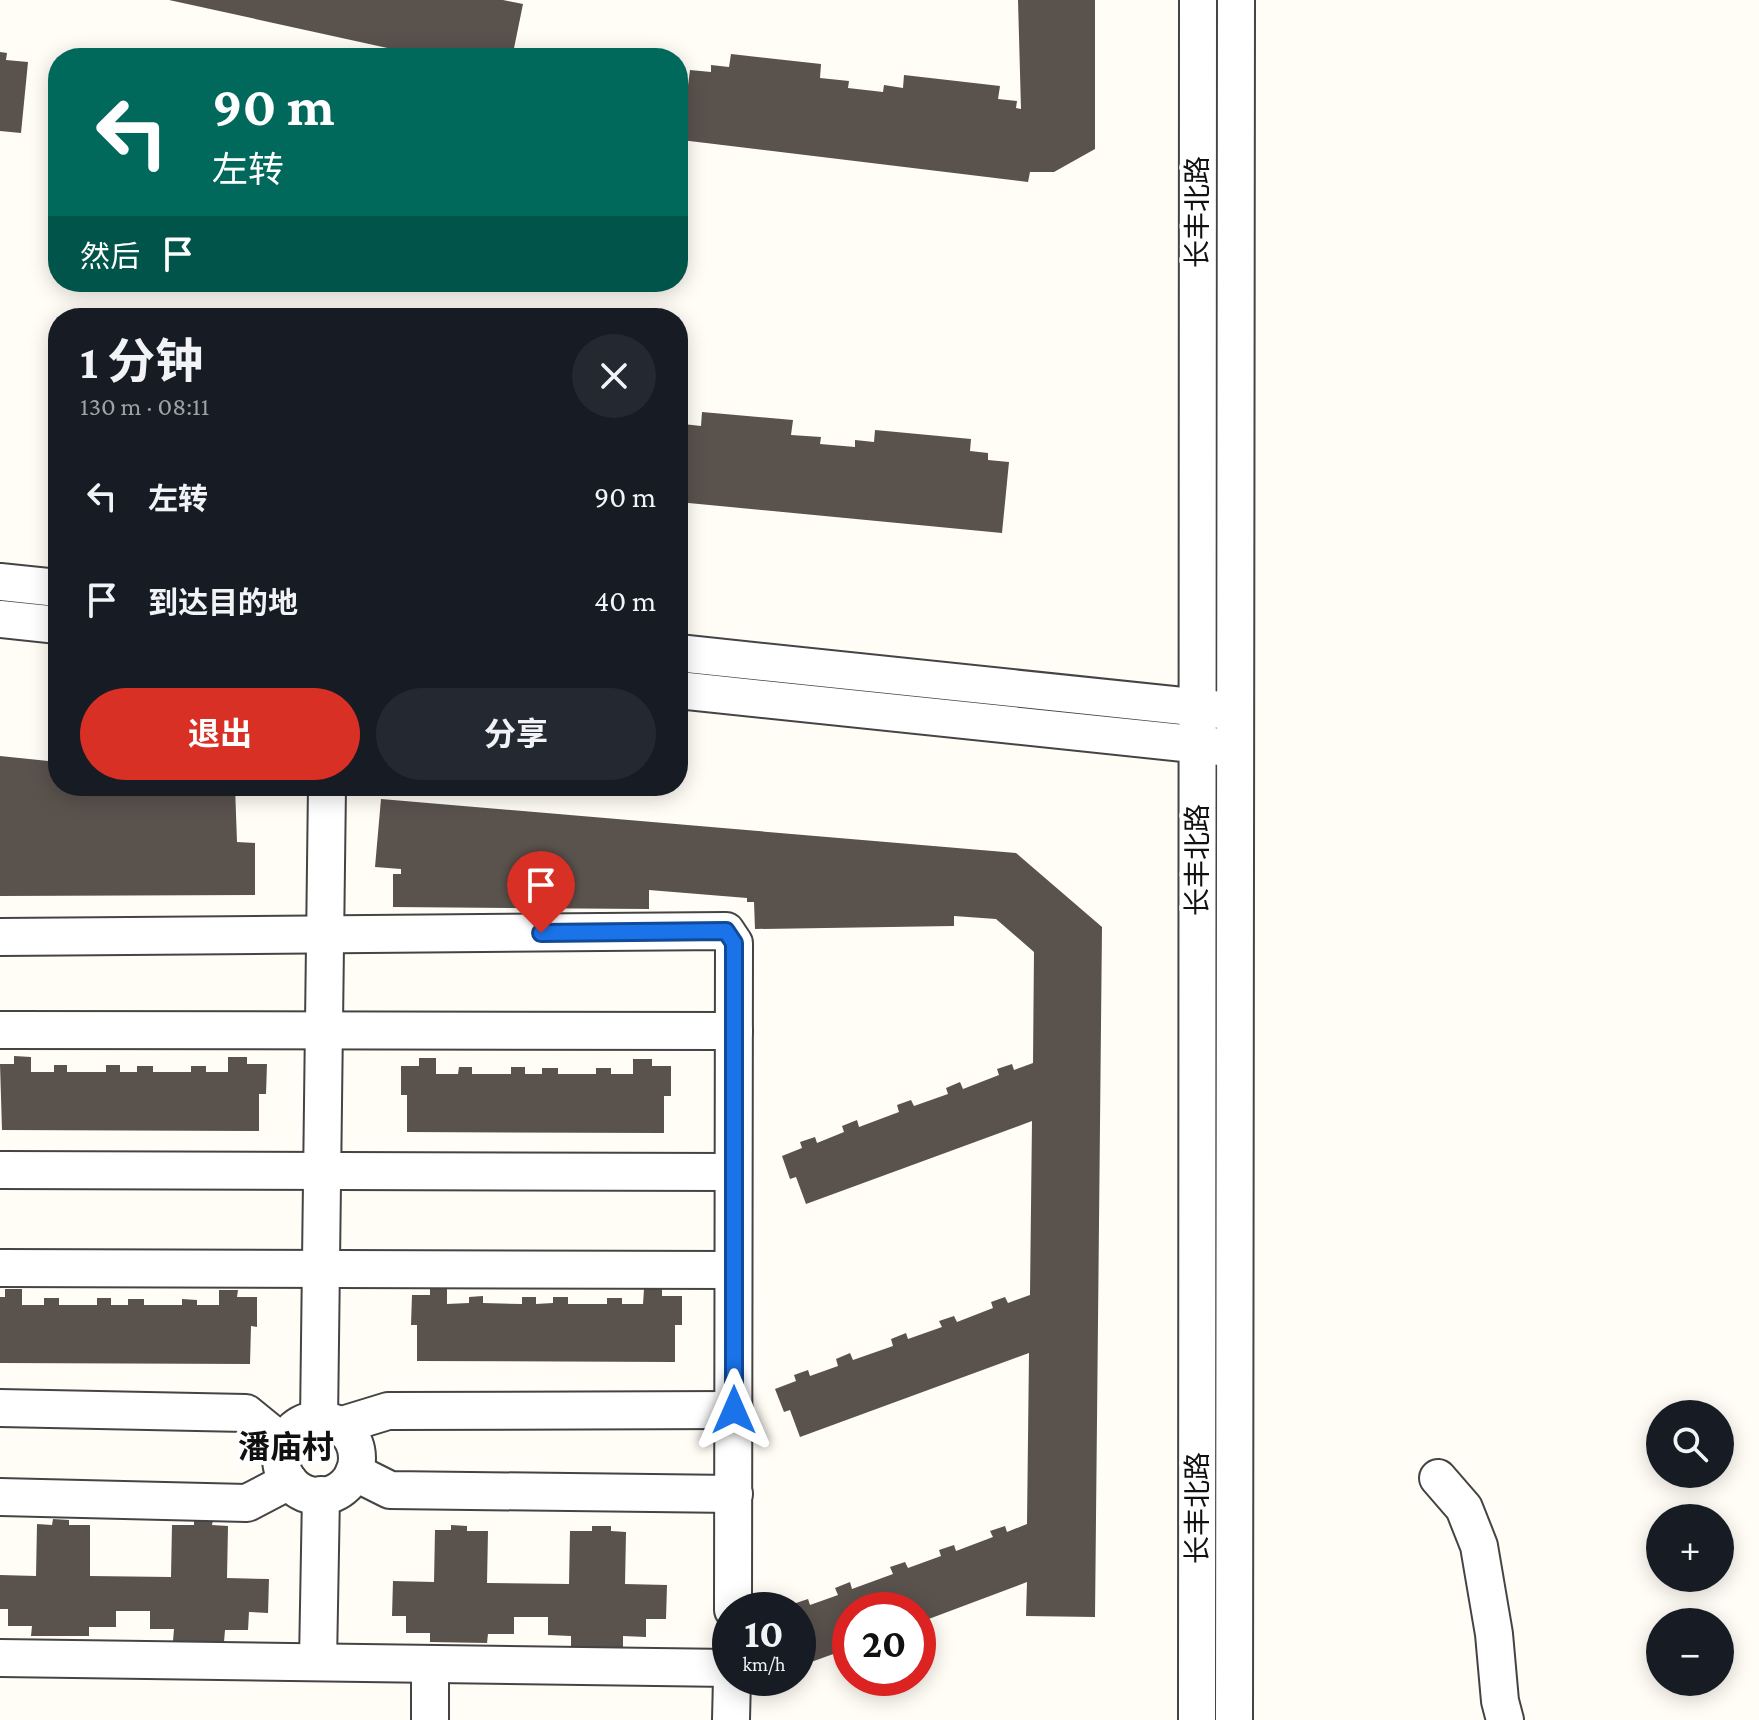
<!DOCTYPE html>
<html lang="zh">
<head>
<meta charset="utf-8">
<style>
  :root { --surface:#171b24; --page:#242831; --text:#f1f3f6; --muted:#9ea1a6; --accent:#d93025 }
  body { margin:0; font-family:"Crimson Pro","Noto Sans SC",serif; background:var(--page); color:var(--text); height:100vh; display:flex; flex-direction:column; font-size:30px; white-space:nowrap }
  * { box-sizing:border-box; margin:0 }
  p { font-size:26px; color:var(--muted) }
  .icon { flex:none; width:44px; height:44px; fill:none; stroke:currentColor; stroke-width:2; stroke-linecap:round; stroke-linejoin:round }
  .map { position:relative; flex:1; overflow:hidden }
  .details { position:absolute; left:48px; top:308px; width:640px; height:488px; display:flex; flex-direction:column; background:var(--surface); border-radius:32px; box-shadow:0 4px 20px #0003 }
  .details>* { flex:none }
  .banner { position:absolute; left:48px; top:48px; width:640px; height:244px; border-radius:32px; box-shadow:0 4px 20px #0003; background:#00695c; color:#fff; overflow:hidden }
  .buttons { position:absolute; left:1646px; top:1400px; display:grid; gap:16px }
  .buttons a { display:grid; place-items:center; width:88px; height:88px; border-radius:50%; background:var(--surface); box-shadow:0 4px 20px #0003; font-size:40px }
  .speed { position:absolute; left:712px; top:1592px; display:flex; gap:16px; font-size:40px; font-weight:700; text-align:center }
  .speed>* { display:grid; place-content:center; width:104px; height:104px; border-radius:50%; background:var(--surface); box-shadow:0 4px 20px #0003; line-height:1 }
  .speed small { font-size:20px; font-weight:400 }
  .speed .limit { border:12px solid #d22; background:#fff; color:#111 }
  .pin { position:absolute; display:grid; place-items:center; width:68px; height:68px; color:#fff; margin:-82px -34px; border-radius:50% 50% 50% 0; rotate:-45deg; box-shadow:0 0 8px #0007 }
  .pin .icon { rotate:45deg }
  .me { position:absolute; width:88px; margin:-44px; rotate:0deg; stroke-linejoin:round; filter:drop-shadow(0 0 6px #0008) }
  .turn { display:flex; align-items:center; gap:28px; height:168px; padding:0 32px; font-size:36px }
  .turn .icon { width:104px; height:104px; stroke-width:2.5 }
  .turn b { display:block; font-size:56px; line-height:68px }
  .then { display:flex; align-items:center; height:76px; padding:0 32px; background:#0003; gap:16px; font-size:30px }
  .round { display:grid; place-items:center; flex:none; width:84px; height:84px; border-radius:42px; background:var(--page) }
  .summary { display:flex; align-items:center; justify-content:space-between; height:136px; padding:0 32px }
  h1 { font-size:48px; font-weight:700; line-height:60px }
  .cta { display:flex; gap:16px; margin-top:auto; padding:16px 32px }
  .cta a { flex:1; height:92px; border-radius:48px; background:var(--accent); color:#fff; font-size:32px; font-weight:700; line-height:92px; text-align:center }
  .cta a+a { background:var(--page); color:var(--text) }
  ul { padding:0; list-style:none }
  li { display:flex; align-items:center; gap:24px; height:104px; padding:0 32px }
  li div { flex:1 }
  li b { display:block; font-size:30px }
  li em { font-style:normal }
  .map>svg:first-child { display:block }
  .building { fill:#5a524d }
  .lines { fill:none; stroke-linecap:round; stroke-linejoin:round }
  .minor-casing { stroke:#444; stroke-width:40 }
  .minor { stroke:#fff; stroke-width:36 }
  .route-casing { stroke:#114b97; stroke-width:20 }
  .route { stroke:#1a73e8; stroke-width:14 }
  .labels { text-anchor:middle; stroke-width:8; stroke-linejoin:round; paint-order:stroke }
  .street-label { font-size:28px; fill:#111; stroke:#fff }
  .quarter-label { font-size:32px; font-weight:bold; fill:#111; stroke:#fff }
</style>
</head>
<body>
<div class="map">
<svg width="1759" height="1720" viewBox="0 0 1759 1720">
  <rect width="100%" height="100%" fill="#fffdf5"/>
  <g class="building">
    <path d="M169 0H503L523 4 512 58H433Z"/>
    <path d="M1018 0H1095V149L1054 172H1030L1028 182 681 140 690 70 711 72V65L729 67 731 54 821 64 820 78 849 81 848 88 883 92 884 85 903 88 904 75 1000 86 998 99 1017 101 1016 108 1021 109Z"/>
    <path d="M0 52 7 53 6 60 28 62 21 133 0 131Z"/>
    <path d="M702 412 793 420 791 435 821 437 820 444 855 447V440L874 442 875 430 971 439 970 451 988 453V460L1009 462 1002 533 678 502V430L682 431 683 424 701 426Z"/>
    <path d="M0 756 58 762V786H235L237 842 255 843V895L0 896Z"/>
    <path d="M381 799 1016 853 1102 927 1095 1617 1026 1616 1027 1582 918 1623V1610H850V1648L800 1666 798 1662V1610L793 1604 808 1599 810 1605 838 1595 835 1588 850 1582 852 1589 893 1574 890 1567 905 1562 908 1568 941 1556 939 1550 954 1545 956 1551 993 1537 990 1531 1005 1526 1007 1532 1027 1524 1029 1353 800 1437 790 1410 784 1412 775 1389 796 1381 794 1375 808 1370 810 1376 838 1366 836 1359 850 1353 853 1360 893 1346 891 1339 906 1333 908 1339 942 1327 939 1321 954 1316 957 1322 993 1308 991 1302 1005 1297 1008 1303 1030 1295 1032 1121 806 1204 796 1177 790 1179 782 1156 802 1148 800 1142 815 1137 817 1143 844 1132 842 1126 857 1120 859 1127 899 1112 897 1105 911 1100 914 1106 948 1094 946 1088 960 1082 963 1089 999 1075 997 1069 1012 1064 1014 1070 1033 1063 1034 952 996 919 954 916V926L755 929 754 902H747V898L649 890V909L393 907V874H401V869L375 867Z"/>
    <path d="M14 1056 31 1057V1072H54V1065H67V1072H106V1065H120V1072H137V1066H153V1072H191V1066H206V1072H228V1057H247V1064H267L266 1094H259V1131L2 1130 0 1064H14Z"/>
    <path d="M419 1058H436V1074H458L459 1067H472V1074H511V1067H525V1074H542V1068H558V1074H596V1068H611V1074H633V1059H652V1066H671V1096H664V1133L407 1132V1095H401V1066H419Z"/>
    <path d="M430 1288H447V1304L469 1303V1297L483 1296V1303L522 1304V1297H536V1304L553 1303V1297H568V1304H607V1298H622V1304H643L644 1289H662V1296H682V1325H675V1362L417 1361V1325H411L412 1295H430Z"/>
    <path d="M5 1289H22V1305H44V1298H59V1305H97V1298H111V1305H128V1299H144V1305H182V1299L197 1300V1305H219V1290H238L237 1297H257V1327L251 1326 250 1364 0 1363V1297H5Z"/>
    <path d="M53 1519 69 1520V1525H90V1576L171 1577 172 1525H194V1519L213 1520 212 1525 228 1526 227 1578 269 1579 268 1613 249 1612 248 1630H225L224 1642 173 1641 174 1629H150V1611H116V1627H89V1636H31L32 1626H8V1609H0V1575L36 1576 37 1524 52 1525Z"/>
    <path d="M451 1525 467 1526V1531H488L487 1583 569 1584 570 1531H592V1526H611V1531L626 1532 625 1584 667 1585 666 1619H646V1637L623 1636V1648L571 1647V1636L548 1635V1617H514V1634H488L487 1643 430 1642V1633H406V1616H392L393 1581 434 1582 435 1530H451Z"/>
  </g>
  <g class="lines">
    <defs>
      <g id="minor">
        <path d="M0 582 58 588"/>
        <path d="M0 619 58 625"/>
        <path d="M678 653 1221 710"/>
        <path d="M678 690 1221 747"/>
        <path d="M0 937 726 931 734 943 733 1610"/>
        <path d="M0 1030 734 1031"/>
        <path d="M0 1170 733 1172"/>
        <path d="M0 1268 733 1270"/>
        <path d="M0 1408 246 1413 284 1444"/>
        <circle cx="319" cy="1458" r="38"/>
        <path d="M319 1421 327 786"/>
        <path d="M339 1426 388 1411 734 1410"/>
        <path d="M354 1472 390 1490 734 1494"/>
        <path d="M1438 1478 1464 1508 1479 1546 1494 1634 1500 1701 1505 1720"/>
        <path d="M0 1497 247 1503 289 1481"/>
        <path d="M0 1658 730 1668"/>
        <path d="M318 1662 321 1495"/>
        <path d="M430 1720V1664"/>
        <path d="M731 1720 732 1678"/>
        <path d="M1197 1720 1198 0"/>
        <path d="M1234 1720 1236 0"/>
      </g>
    </defs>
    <use href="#minor" class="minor-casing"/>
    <use href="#minor" class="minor"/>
  </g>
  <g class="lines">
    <defs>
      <path id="route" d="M541 933 726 931 734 943V1410"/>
    </defs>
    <use href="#route" class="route-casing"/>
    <use href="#route" class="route"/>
  </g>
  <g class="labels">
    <g class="street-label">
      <text transform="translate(1197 212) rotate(-90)" y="10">长丰北路</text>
      <text transform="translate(1197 860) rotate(-90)" y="10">长丰北路</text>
      <text transform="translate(1197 1508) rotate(-90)" y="10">长丰北路</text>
    </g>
    <g class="quarter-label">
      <text x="286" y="1458">潘庙村</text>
    </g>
  </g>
</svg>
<div class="buttons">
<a><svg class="icon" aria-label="search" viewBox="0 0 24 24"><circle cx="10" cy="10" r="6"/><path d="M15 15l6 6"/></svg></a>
<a>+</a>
<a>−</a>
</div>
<div class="speed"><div>10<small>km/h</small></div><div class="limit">20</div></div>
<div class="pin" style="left:541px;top:933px;background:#d93025"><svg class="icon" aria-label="arrive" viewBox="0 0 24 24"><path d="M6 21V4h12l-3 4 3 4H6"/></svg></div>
<svg class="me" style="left:734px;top:1410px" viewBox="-20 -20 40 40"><path d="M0-17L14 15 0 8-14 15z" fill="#1a73e8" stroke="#fff" stroke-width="4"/></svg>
<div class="banner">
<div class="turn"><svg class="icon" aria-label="left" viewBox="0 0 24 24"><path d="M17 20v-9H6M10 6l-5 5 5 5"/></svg><div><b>90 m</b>左转</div></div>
<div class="then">然后<svg class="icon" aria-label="arrive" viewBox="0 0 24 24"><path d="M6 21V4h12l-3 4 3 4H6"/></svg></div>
</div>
<section class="details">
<div class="summary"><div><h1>1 分钟</h1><p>130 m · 08:11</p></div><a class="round"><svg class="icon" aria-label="close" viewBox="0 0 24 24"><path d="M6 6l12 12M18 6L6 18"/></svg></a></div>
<ul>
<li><svg class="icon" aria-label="left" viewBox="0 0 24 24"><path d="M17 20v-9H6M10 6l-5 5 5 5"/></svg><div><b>左转</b></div><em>90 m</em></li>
<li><svg class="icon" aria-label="arrive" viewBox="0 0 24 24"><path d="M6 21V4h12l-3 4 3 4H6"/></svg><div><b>到达目的地</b></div><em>40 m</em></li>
</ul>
<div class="cta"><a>退出</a><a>分享</a></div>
</section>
</div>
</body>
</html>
